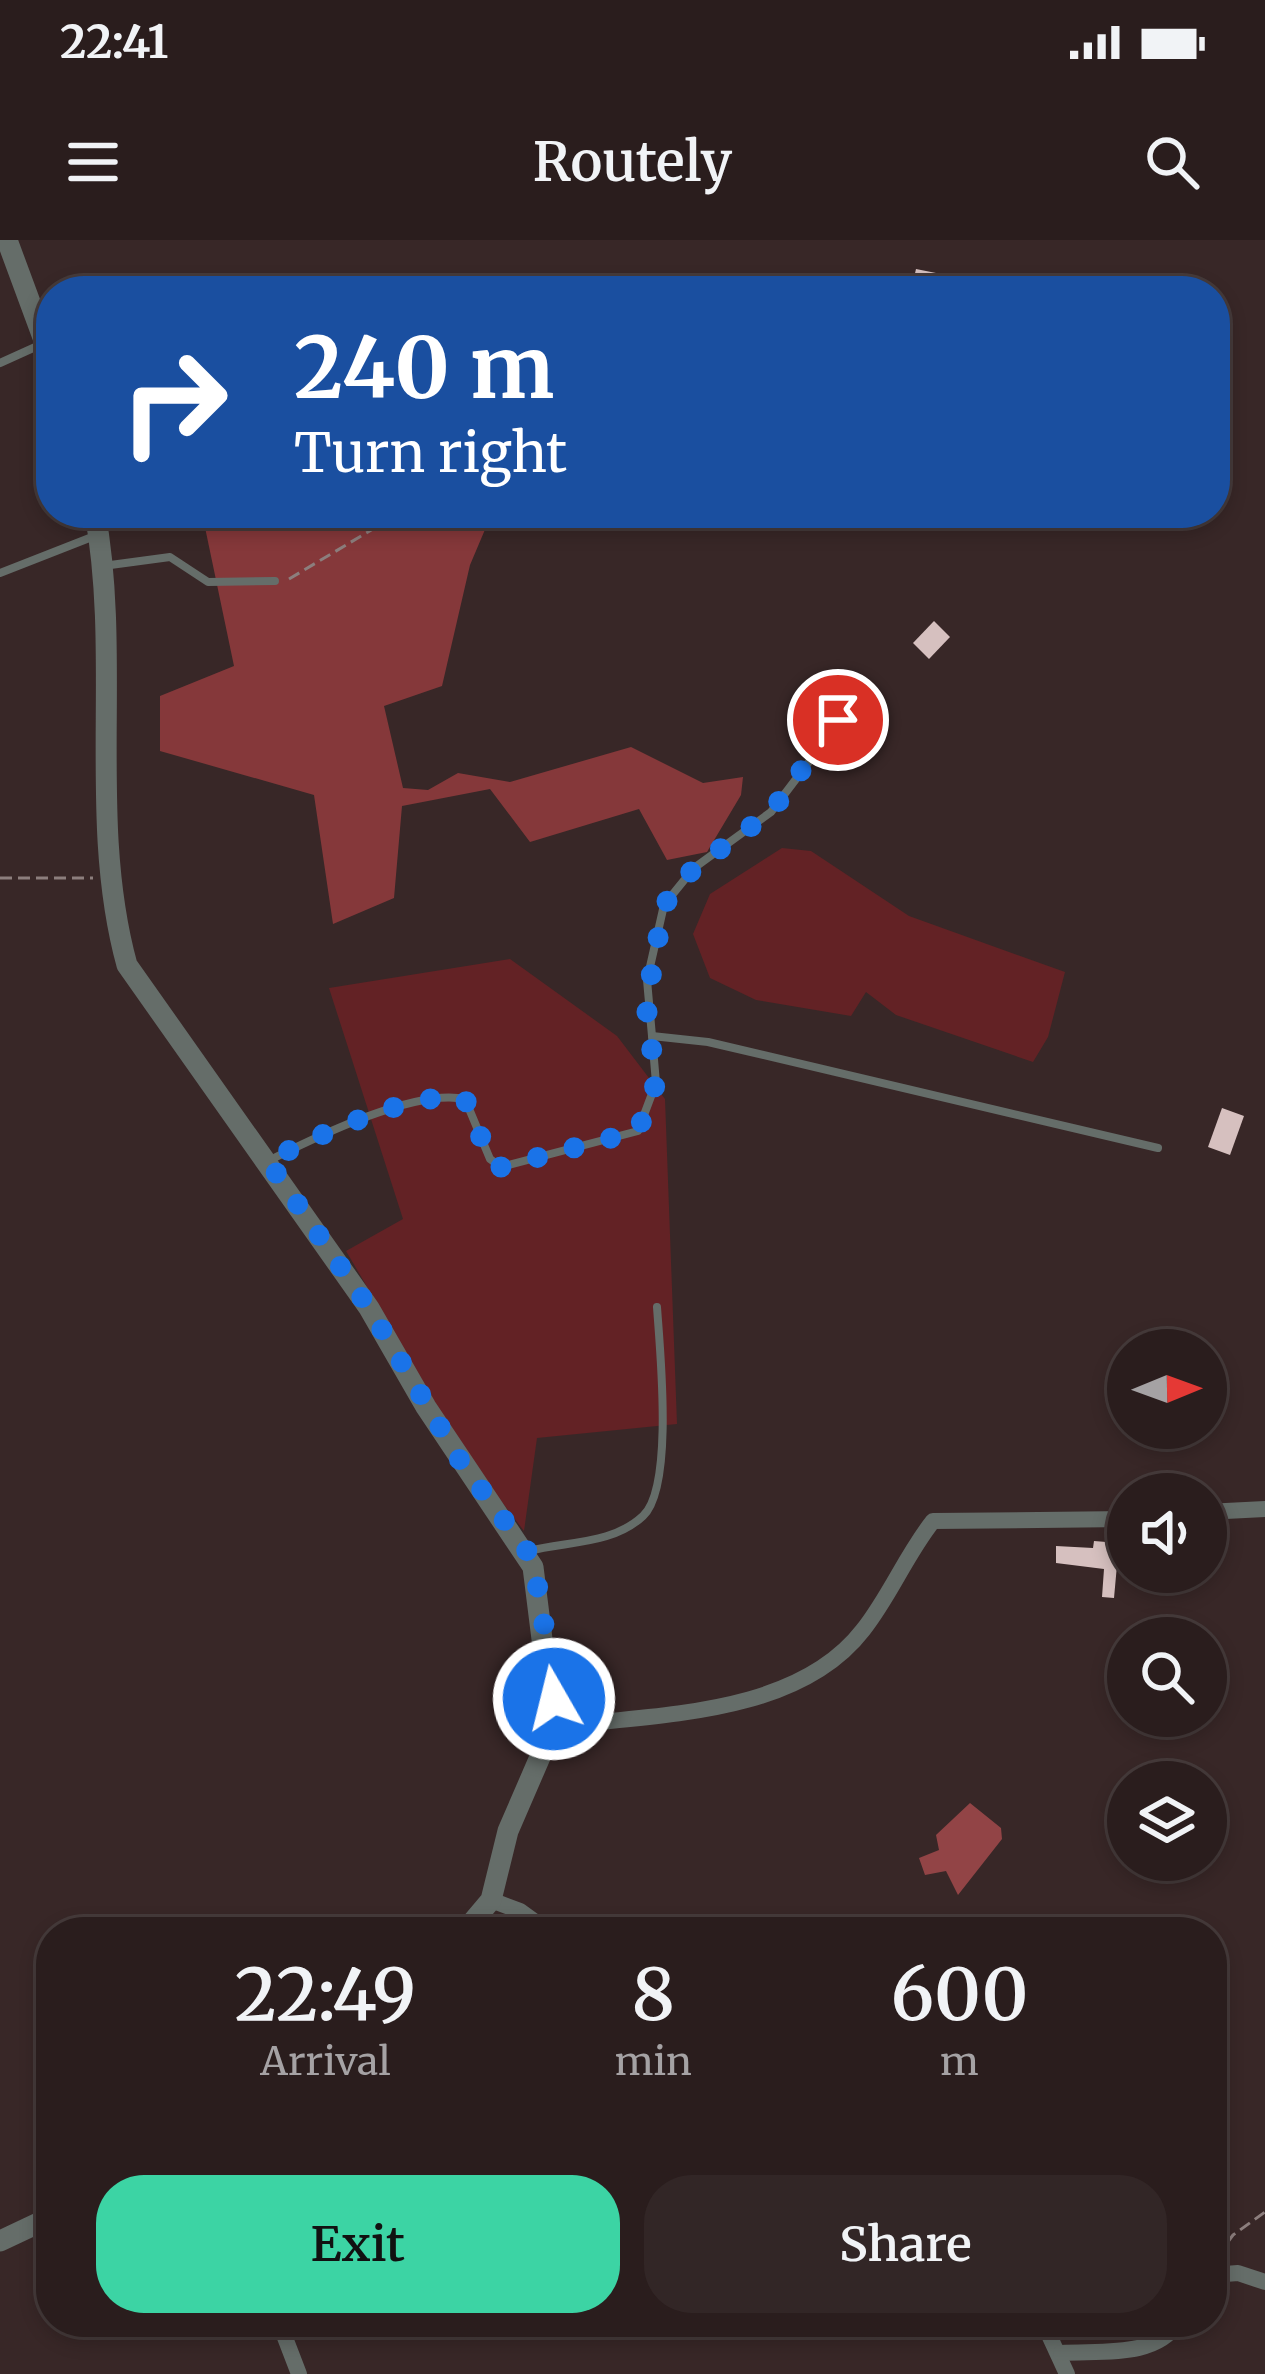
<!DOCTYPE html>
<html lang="en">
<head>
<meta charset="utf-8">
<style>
  :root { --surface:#2a1d1d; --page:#322626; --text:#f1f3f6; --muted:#a5a2a4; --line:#463b3b; --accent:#3cd4a4 }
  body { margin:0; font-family:Merriweather,serif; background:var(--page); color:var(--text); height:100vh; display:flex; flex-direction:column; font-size:45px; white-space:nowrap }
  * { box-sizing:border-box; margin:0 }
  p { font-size:39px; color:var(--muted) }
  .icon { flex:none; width:66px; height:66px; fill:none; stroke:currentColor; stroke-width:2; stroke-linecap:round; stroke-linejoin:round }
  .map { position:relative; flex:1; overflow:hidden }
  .details { position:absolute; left:36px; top:1677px; width:1191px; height:420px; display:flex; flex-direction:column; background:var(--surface); border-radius:48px; box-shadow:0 6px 18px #0003,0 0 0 3px var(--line) }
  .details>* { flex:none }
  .top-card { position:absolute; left:36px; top:36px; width:1194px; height:252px; border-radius:48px; box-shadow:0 6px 18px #0003,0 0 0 3px var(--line); background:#1a4fa0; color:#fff; overflow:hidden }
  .needle { width:78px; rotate:89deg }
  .buttons { position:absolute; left:1107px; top:1089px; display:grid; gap:24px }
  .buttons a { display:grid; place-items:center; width:120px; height:120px; border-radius:50%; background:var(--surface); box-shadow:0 6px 18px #0003,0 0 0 3px var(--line); font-size:60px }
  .pin { position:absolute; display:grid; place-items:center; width:102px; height:102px; color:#fff; margin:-51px; border:6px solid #fff; border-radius:50%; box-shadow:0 3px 12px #0007 }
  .me { position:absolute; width:132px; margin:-66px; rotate:352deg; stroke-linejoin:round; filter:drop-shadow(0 0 9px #0008) }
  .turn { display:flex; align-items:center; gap:42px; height:252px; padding:0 60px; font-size:54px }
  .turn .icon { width:156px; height:156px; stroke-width:2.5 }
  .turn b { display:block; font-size:84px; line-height:102px }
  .eta { display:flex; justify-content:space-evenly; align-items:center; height:204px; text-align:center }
  .eta b { font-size:72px; font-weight:600; line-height:84px }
  .action { display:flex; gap:24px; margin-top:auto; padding:24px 60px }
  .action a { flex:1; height:138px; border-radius:48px; background:var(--accent); color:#111; font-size:48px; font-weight:600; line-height:138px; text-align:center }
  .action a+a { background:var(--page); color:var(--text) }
  .status { display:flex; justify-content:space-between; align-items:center; height:84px; padding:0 60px; background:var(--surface); direction:ltr }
  .status svg { height:33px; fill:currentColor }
  header { display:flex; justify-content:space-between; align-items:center; height:156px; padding:0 60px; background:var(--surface); font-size:54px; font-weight:600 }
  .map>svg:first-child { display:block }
  .green { fill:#632225 }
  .forest { fill:#85383a }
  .water { fill:#924446 }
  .building { fill:#d6c0bf }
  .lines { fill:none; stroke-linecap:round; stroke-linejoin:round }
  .path { stroke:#8c7e7d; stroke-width:3; stroke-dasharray:12 6; stroke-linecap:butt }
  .service { stroke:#656d69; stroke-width:8 }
  .minor { stroke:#656d69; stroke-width:16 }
  .tertiary { stroke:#656d69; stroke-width:21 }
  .route { stroke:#1a73e8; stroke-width:21; stroke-dasharray:0 37.8 }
</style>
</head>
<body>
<div class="status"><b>22:41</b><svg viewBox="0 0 49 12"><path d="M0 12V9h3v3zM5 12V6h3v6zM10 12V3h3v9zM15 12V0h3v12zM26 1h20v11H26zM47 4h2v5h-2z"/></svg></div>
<header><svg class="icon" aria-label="menu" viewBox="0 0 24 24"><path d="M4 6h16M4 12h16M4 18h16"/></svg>Routely<svg class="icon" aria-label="search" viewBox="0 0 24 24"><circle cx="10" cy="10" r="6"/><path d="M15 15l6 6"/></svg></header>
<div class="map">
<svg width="1265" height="2134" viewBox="0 0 1265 2134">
  <rect width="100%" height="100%" fill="#382727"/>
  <g class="green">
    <path d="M782 608 811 611 909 676 1065 732 1048 797 1033 822 896 775 866 752 851 776 756 760 710 738 693 694 710 654Z"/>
    <path d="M510 719 617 796 665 859 677 1184 537 1198 524 1291 466 1215 346 1011 403 979 329 748Z"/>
  </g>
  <path class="forest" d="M202 273H492L470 325 442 446 384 466 403 548 428 550 458 533 510 542 631 507 703 543 743 537 741 555 707 612 667 620 639 569 530 602 490 549 402 566 394 658 333 684 314 555 160 511V456L234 426Z"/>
  <path class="water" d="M970 1563 1001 1588 1002 1599 958 1655 946 1631 925 1635 919 1618 939 1610 936 1595Z"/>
  <g class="building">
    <path d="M916 29 946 35 942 51H911Z"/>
    <path d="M934 381 950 397 929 419 913 403Z"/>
    <path d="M1222 868 1244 876 1230 915 1208 907Z"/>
    <path d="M1094 1301 1119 1303 1114 1358 1102 1357 1104 1329 1056 1323V1306L1093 1308Z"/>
  </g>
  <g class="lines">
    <g class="path">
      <path d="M289 339 388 280 433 273"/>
      <path d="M0 638H93"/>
      <path d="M1217 2017 1233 1995 1265 1972"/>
    </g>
    <g class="service">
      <path d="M0 123 42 104"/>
      <path d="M103 326 170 317 208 342 275 341"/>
      <path d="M0 333 92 297"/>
      <path d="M652 796 647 740 664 665 694 628 771 572 859 456"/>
      <path d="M270 920C316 897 416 848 465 859L490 919 501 927 638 891 656 843 652 796 708 802 1158 908"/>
      <path d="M529 1311C566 1301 612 1305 643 1276 674 1247 660 1111 657 1067"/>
    </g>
    <g class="minor">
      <path d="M1206 1272 1265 1269"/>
      <path d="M553 1487C654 1474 796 1477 863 1390 890 1356 906 1315 933 1281L1128 1279"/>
      <path d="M491 1660 520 1671 549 1692"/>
      <path d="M1212 2035 1238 2033 1265 2042"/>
      <path d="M279 2082 299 2134"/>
      <path d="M1043 2082 1067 2134"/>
      <path d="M1061 2113C1099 2110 1156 2119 1178 2082"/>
    </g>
    <g class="tertiary">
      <path d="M7 0 51 119"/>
      <path d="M95 273C122 421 87 580 127 725L369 1068 426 1167 533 1327 553 1487 508 1591 491 1660 464 1692"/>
      <path d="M0 2001 51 1977"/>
    </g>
  </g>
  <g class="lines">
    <path class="route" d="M554 1459 540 1355 527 1311 461 1222 369 1068 268 921C315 897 416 848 465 859L490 919 501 927 638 891 656 843 646 764 664 665 694 628 771 572 838 480"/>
  </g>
</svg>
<div class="buttons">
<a><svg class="needle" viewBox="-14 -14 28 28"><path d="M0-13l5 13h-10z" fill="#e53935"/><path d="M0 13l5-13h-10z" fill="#a5a2a4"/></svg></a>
<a><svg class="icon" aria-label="sound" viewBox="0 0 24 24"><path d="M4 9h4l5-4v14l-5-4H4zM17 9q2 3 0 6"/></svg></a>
<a><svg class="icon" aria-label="search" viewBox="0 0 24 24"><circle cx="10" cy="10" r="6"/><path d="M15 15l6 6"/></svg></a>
<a><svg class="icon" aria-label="layers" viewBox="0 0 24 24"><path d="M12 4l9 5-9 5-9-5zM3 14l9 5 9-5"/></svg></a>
</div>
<div class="pin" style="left:838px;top:480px;background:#d93025"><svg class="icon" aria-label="arrive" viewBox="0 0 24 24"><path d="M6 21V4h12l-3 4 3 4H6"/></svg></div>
<svg class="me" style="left:554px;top:1459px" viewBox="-20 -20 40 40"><circle r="17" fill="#1a73e8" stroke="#fff" stroke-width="3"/><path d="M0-11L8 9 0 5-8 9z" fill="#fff"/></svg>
<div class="top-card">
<div class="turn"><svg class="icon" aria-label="right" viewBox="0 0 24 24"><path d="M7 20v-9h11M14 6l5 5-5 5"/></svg><div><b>240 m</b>Turn right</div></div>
</div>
<section class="details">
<div class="eta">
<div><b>22:49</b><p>Arrival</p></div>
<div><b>8</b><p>min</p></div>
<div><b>600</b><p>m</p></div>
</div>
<div class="action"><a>Exit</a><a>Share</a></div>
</section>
</div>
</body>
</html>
